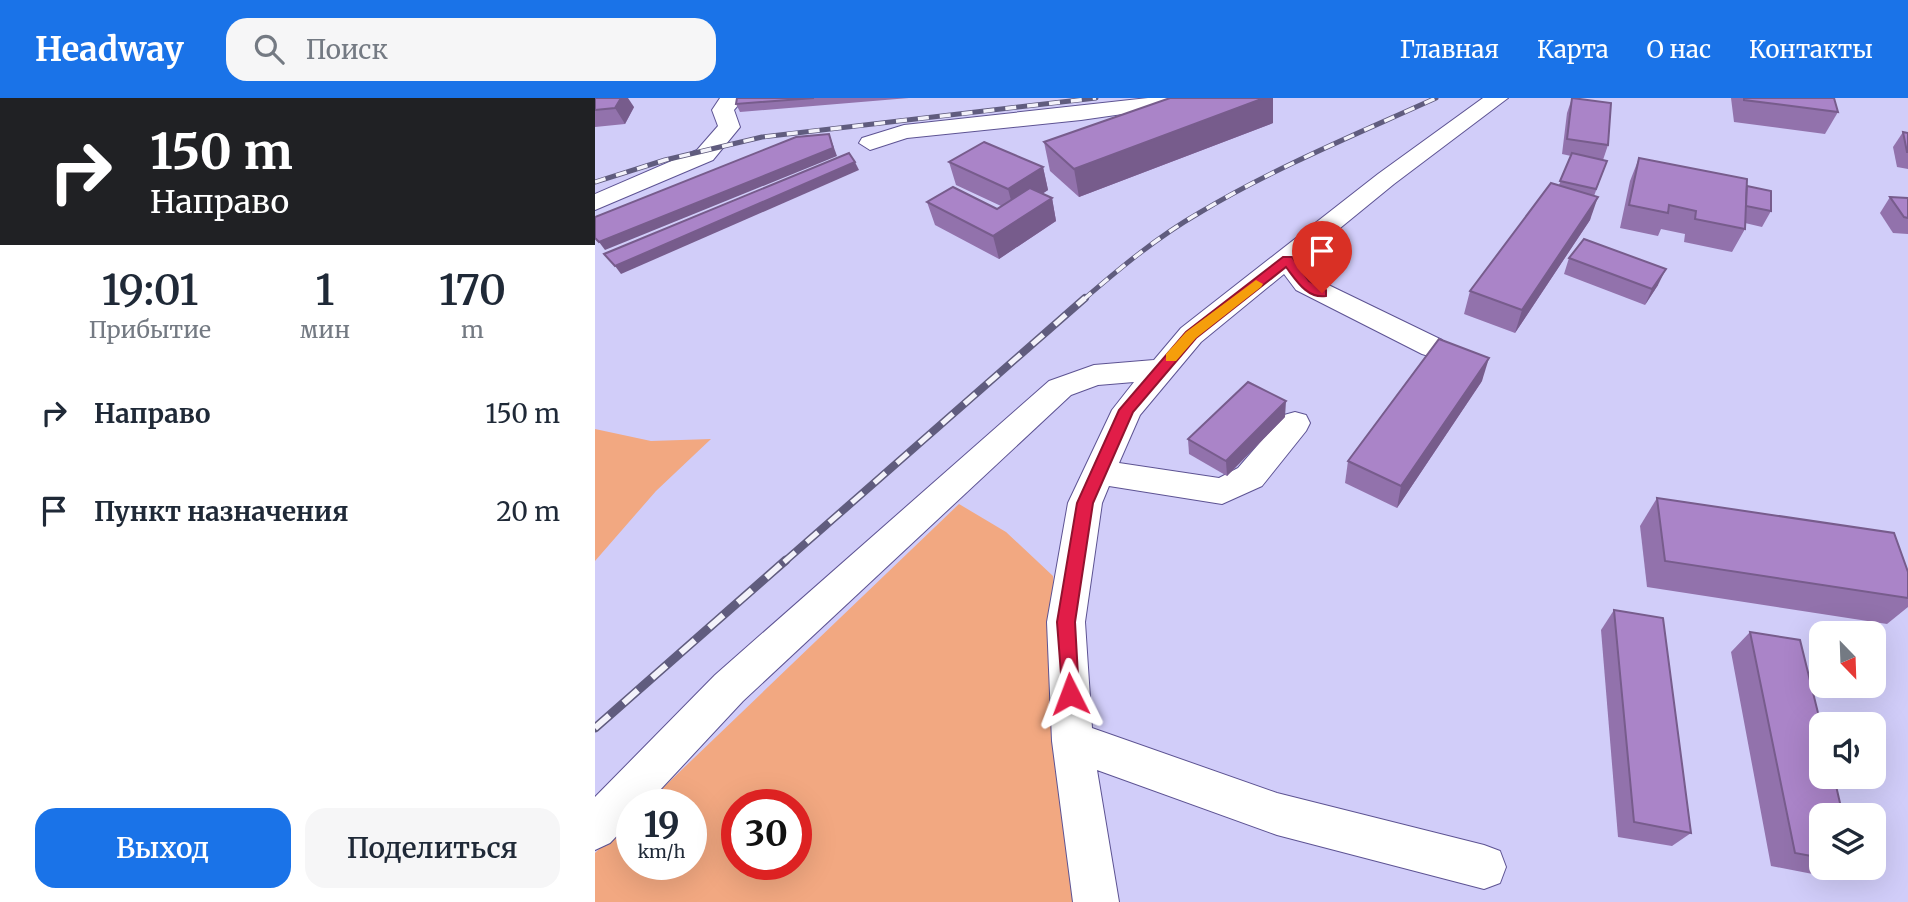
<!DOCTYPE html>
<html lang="ru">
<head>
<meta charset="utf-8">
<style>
  :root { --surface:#fff; --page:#f6f6f7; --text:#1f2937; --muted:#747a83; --accent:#1a73e8 }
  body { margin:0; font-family:Merriweather,serif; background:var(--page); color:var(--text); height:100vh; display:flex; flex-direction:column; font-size:26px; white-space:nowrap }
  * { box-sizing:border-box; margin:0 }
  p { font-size:23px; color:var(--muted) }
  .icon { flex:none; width:38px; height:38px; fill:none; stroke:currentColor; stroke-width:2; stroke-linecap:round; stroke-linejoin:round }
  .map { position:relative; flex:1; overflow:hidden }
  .panel { display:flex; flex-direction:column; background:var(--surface); width:595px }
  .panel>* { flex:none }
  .banner { background:#202124; color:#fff; overflow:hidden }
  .needle { width:46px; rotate:157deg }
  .tools { position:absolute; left:1214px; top:523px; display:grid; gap:14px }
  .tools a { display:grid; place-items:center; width:77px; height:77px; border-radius:14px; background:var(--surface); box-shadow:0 7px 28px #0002; font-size:35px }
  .speed { position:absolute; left:21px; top:691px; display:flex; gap:14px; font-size:35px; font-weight:700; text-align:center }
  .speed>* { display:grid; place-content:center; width:91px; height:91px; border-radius:50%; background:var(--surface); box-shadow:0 7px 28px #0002; line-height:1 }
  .speed small { font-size:18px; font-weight:400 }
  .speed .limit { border:10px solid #d22; background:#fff; color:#111 }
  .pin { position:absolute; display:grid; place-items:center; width:60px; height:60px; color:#fff; margin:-72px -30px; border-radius:50% 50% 50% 0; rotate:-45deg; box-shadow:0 0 7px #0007 }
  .pin .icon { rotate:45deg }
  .me { position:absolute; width:77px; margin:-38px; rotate:357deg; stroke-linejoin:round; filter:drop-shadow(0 0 5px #0008) }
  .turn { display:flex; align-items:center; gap:24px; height:147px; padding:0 35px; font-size:32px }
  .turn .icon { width:91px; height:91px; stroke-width:2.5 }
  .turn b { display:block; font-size:49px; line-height:60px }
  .eta { display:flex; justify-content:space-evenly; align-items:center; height:119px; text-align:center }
  .eta b { font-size:42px; font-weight:600; line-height:49px }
  .primary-button { display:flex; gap:14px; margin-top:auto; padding:14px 35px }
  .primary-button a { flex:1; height:80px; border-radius:21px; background:var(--accent); color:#fff; font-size:28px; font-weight:600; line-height:80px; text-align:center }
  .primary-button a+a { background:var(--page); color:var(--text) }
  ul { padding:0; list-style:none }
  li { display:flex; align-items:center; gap:21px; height:98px; padding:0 35px }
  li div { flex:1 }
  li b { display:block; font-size:26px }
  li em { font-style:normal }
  header { display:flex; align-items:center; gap:42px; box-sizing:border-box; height:98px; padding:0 35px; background:var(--accent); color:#fff }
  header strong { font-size:33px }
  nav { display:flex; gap:38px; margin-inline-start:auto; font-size:24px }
  .search { width:490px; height:63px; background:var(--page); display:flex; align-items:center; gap:18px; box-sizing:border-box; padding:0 24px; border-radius:21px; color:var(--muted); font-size:26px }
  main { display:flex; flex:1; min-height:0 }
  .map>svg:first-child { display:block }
  .green { fill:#f2a881; fill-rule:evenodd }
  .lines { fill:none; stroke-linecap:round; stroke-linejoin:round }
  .minor-casing { stroke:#5d5393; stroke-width:2 }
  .minor { fill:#fff; fill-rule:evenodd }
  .rail-far2-casing { stroke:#605c7e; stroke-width:5 }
  .rail-far1-casing { stroke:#605c7e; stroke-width:8 }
  .rail-casing { stroke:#605c7e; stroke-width:9 }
  .rail-far2 { stroke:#f3f2fa; stroke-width:3.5; stroke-dasharray:11; stroke-linecap:butt }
  .rail-far1 { stroke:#f3f2fa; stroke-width:5; stroke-dasharray:15; stroke-linecap:butt }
  .rail { stroke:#f3f2fa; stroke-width:6; stroke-dasharray:19; stroke-linecap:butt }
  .wall { fill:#9272ac }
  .shaded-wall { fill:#775c8c }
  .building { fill:#aa84c8; stroke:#775c8c; stroke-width:2 }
  .route { fill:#e11d48; stroke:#92132f; stroke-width:2 }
  .slow { fill:#f59e0b }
</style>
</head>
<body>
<header>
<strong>Headway</strong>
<div class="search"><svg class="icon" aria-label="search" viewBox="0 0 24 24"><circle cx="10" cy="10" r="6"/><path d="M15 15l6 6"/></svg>Поиск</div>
<nav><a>Главная</a><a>Карта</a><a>О нас</a><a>Контакты</a></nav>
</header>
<main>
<section class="panel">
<div class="banner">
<div class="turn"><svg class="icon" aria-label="right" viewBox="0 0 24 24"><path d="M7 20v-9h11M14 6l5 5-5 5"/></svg><div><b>150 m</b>Направо</div></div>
</div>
<div class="eta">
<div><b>19:01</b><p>Прибытие</p></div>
<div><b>1</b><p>мин</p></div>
<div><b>170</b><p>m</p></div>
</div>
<ul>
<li><svg class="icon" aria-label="right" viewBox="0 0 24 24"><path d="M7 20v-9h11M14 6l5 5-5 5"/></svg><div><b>Направо</b></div><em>150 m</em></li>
<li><svg class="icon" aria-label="arrive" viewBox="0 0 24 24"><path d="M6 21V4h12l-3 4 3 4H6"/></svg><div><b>Пункт назначения</b></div><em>20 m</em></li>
</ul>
<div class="primary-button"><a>Выход</a><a>Поделиться</a></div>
</section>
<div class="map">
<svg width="1313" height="804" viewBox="0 0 1313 804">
  <rect width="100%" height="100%" fill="#d1cdf9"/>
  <g class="green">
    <path d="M0 331 56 343 116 341 61 393 0 463Z"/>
    <path d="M364 406 411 434 458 478 491 804H0V755L37 719V766H96V707H50ZM142 707H201V766H142Z"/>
  </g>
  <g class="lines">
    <defs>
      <g id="minor">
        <path d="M125 0H149L139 12 145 29 118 62 0 112V96L102 52 123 28 117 12Z"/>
        <path d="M553 0H607L597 6 486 22 312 40 275 52 264 45 267 40 309 27Z"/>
        <path d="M888 0H913L799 86 706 162 719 180 847 242 851 249 847 256 837 259 827 256 701 192 689 176 606 244 545 317 524 365 624 380 643 370 689 317 700 314 711 317 715 325 711 333 667 388 627 406 514 388 507 405 490 524 497 630 682 695 889 747 905 753 911 769 905 785 889 791 682 737 502 672 524 804H478L457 643 452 524 473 405 517 312 539 284 503 287 476 297 148 603 51 707H37V722L15 745 0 752V699L120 577 454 283 499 267 559 262 586 230 783 76Z"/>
      </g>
    </defs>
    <use href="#minor" class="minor-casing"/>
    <use href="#minor" class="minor"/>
    <defs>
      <g id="rail-far2">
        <path d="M0 84 70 62 167 39 501 0"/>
        <path d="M488 202C524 171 562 139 604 115 679 70 762 36 841 0"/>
      </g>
      <path id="rail-far1" d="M189 464 490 200"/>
      <path id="rail" d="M0 630 191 462"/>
    </defs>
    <use href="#rail-far2" class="rail-far2-casing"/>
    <use href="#rail-far1" class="rail-far1-casing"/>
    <use href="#rail" class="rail-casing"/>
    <use href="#rail-far2" class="rail-far2"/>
    <use href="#rail-far1" class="rail-far1"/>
    <use href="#rail" class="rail"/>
  </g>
  <g class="wall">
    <path d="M0 0 39 9 30 26 0 29Z"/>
    <path d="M142 0H314L145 14 141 6Z"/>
    <path d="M977 0 1013 47 1008 62 1012 63 999 98 995 122 920 235 869 216 875 193 964 87 976 58 967 56 972 15Z"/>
    <path d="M1136 0H1239L1243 14 1230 36 1139 24Z"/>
    <path d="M678 25 484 99 455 73 449 44Z"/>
    <path d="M1308 34 1313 35V71L1302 69 1298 49Z"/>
    <path d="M1044 60 1152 88 1176 113 1167 129 1150 125V131L1137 154 1089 144 1090 136 1066 131 1063 138 1025 130 1035 83Z"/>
    <path d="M354 64 448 69 453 92 447 96 457 100 461 123 404 161 340 127 332 104 402 111 406 108 361 87Z"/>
    <path d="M1295 99 1313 100V136L1298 135 1285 115Z"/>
    <path d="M974 160 1063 187 1050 207 969 176Z"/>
    <path d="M887 283 802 410 750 385 753 363Z"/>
    <path d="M690 319 632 378 594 356 593 341Z"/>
    <path d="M1062 400 1313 474V509L1292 526 1052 489 1045 428Z"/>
    <path d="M1019 512 1096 735 1077 748 1023 739 1006 532Z"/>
    <path d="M1155 534 1227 718V770H1251L1233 779 1176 768 1136 554Z"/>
  </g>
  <g class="shaded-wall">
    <path d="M26 0H33L39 9 30 26 20 10Z"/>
    <path d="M669 0H678V25L484 99 479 71Z"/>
    <path d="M234 36 242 58 10 152 4 144Z"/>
    <path d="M260 64 264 72 26 176 20 168Z"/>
    <path d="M448 69 453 92 419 114 413 91Z"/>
    <path d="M1003 99 995 122 920 235 927 212Z"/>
    <path d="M457 100 461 123 404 161 398 138Z"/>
    <path d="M1071 171 1063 187 1050 207 1057 191Z"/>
    <path d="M894 260 887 283 802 410 806 388Z"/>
    <path d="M691 303 690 319 632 378 631 363Z"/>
  </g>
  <g class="building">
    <path d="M0 0H26L20 10 0 12Z"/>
    <path d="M142 0H219L141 6Z"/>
    <path d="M575 0H669L479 71 449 44Z"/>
    <path d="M977 0 1016 5 1013 47 972 41Z"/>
    <path d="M1149 0H1239L1243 14 1149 2Z"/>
    <path d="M1308 34 1313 35V54H1312Z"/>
    <path d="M234 36 238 50 4 144 0 140V119L201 39Z"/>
    <path d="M389 44 448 69 413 91 354 64Z"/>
    <path d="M254 55 260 64 20 168 9 156Z"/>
    <path d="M977 55 1012 63 1001 91 965 83Z"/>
    <path d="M1044 60 1152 81 1150 131 1100 121 1101 113 1074 107 1073 115 1034 107Z"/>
    <path d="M956 85 1003 99 927 212 875 193Z"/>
    <path d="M1152 88 1176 93V113L1151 108Z"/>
    <path d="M358 89 402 111 435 90 457 100 398 138 332 104Z"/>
    <path d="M1295 99 1313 100V120L1309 119Z"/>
    <path d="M989 141 1071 171 1057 191 974 160Z"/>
    <path d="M844 241 894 260 806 388 753 363Z"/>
    <path d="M653 284 691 303 631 363 593 341Z"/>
    <path d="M1062 400 1299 435 1313 474V500L1070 463Z"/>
    <path d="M1019 512 1068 520 1096 735 1039 724Z"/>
    <path d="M1155 534 1205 542 1227 631V679H1239L1248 718H1227V760L1200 755Z"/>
  </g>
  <path class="route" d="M688 159H697L714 183 731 192V198C712 201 701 182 691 169L601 240 538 314 498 405 480 524 484 596 481 602 475 604 468 602 462 524 482 405 524 312 591 234Z"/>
  <path class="slow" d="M661 182 668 186 666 189 601 240 581 263H571V256L591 234Z"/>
</svg>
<div class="tools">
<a><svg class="needle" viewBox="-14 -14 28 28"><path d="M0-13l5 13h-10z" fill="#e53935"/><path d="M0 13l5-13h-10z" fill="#747a83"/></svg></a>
<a><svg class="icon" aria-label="sound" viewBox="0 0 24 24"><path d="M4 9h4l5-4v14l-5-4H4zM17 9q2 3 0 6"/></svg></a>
<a><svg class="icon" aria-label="layers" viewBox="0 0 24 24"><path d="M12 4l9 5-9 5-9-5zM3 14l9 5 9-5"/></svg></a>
</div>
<div class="speed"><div>19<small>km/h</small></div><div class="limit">30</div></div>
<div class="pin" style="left:727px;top:195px;background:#d93025"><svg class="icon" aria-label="arrive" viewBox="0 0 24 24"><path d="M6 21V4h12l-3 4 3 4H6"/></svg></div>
<svg class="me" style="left:475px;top:596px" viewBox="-20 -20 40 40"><path d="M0-17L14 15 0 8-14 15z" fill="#e11d48" stroke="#fff" stroke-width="4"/></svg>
</div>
</main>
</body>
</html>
